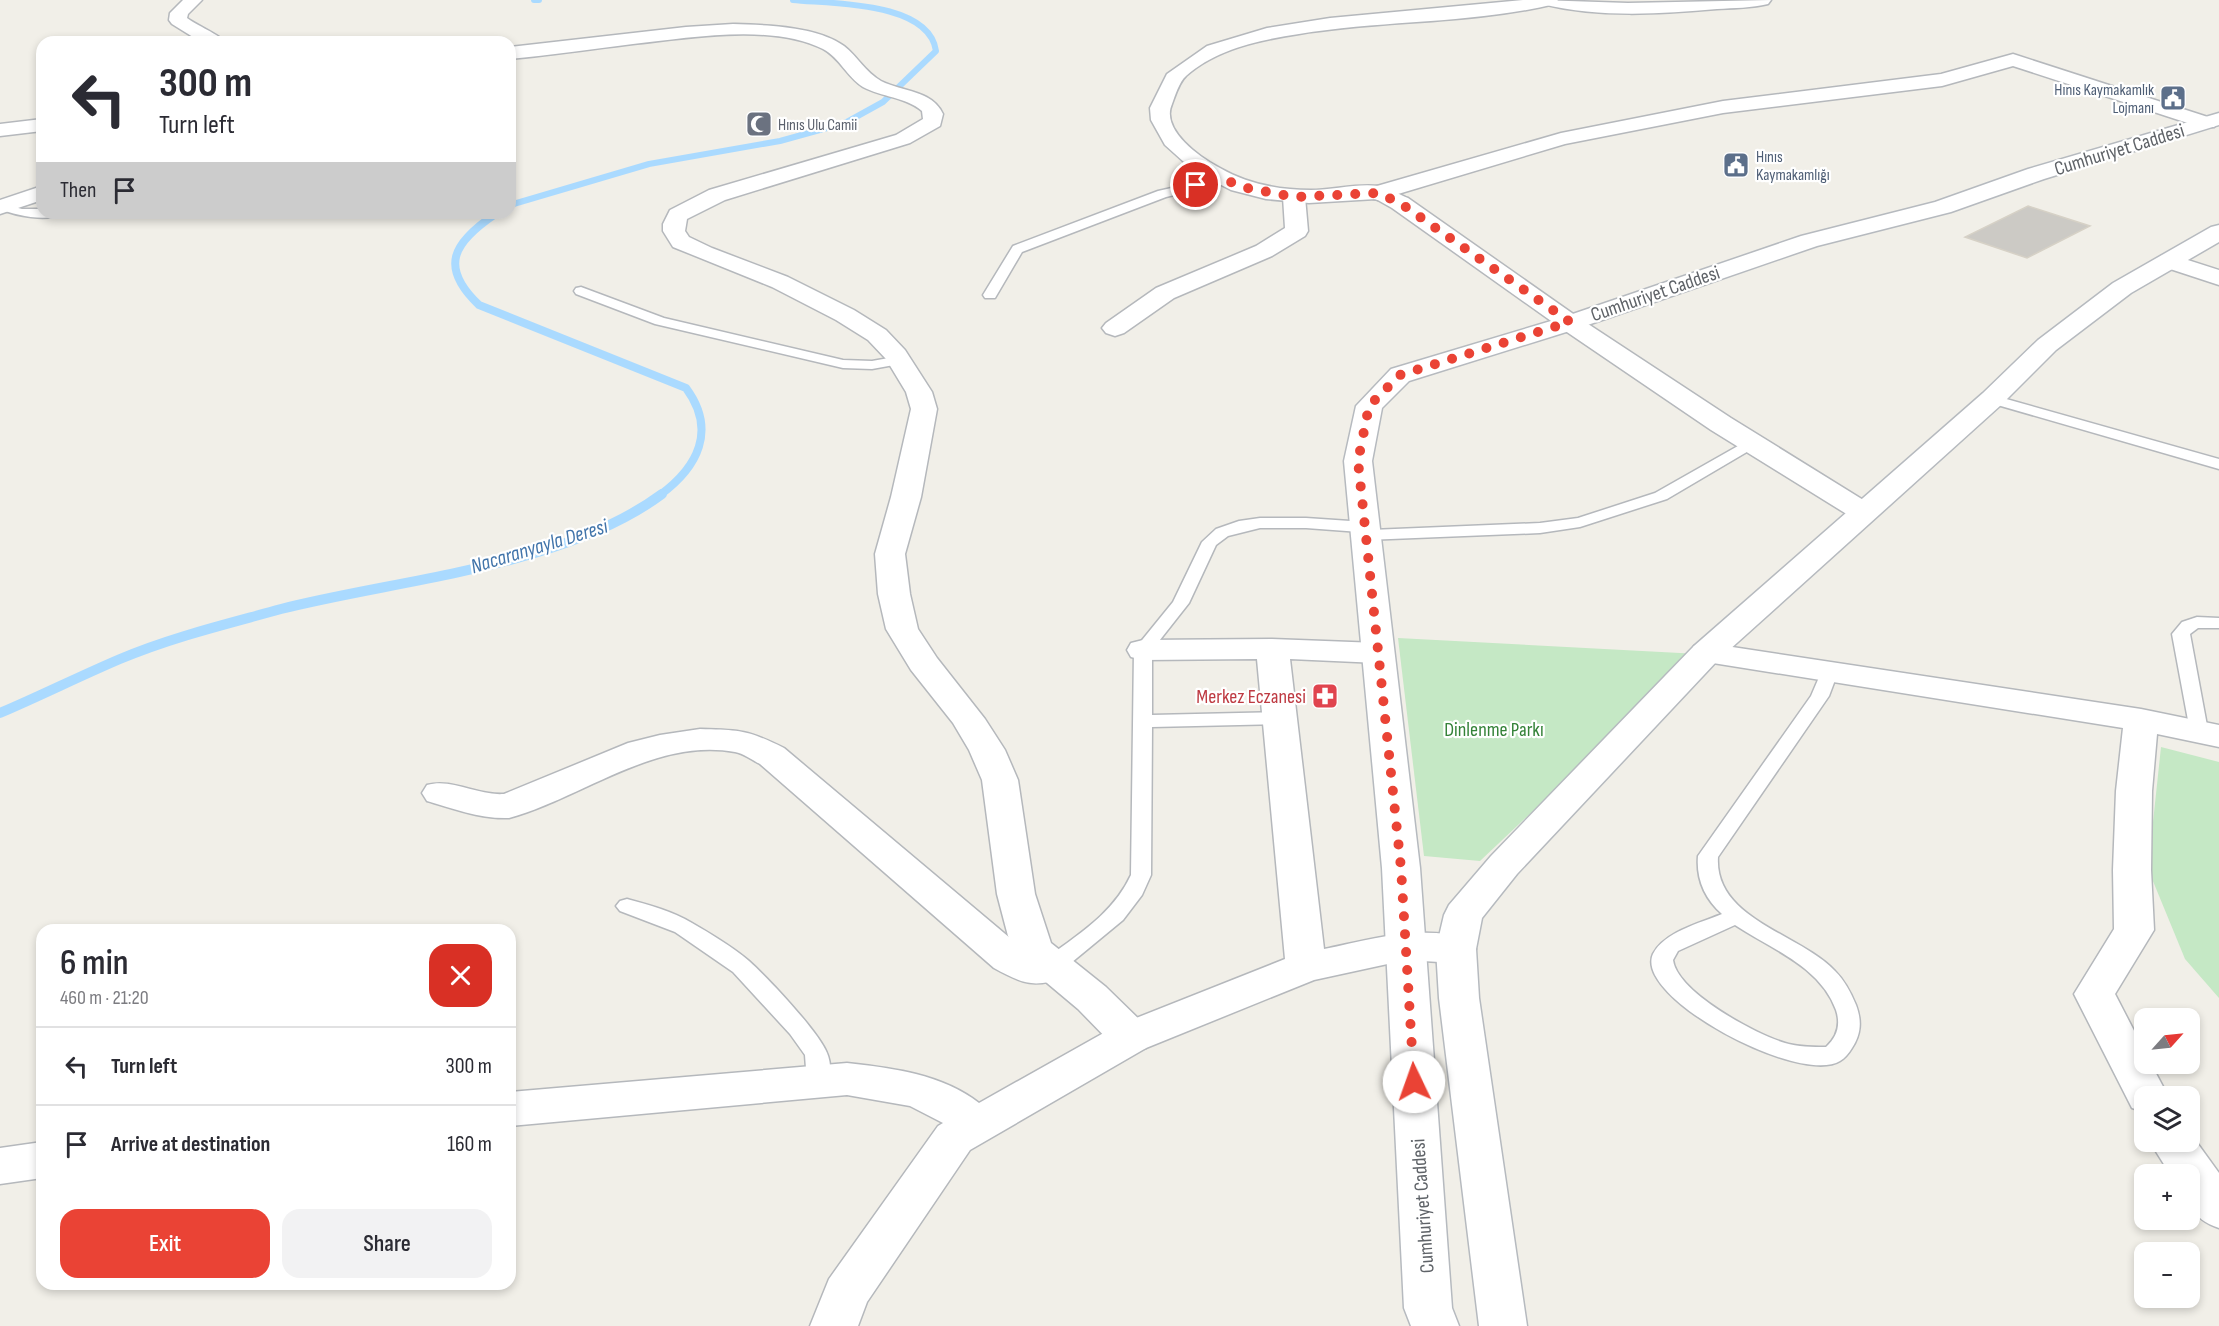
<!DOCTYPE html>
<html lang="en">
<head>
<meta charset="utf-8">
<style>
  :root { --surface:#fff; --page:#f2f2f3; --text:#2b2b33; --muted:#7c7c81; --line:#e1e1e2; --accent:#ea4335 }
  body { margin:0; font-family:"Sofia Sans Condensed",sans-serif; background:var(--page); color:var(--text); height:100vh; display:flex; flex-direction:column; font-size:22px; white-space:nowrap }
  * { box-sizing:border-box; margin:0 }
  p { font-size:20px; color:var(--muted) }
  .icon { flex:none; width:33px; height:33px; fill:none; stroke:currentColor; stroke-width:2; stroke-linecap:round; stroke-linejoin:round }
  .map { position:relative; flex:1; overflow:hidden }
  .drawer { position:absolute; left:36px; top:924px; width:480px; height:366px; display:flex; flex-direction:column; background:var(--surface); border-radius:18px; box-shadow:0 3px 9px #0003 }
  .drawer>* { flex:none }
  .guide { position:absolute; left:36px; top:36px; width:480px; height:183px; border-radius:18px; box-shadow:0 3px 9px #0003; background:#fff; color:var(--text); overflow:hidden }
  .needle { width:39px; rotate:63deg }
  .tools { position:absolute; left:2134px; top:1008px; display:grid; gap:12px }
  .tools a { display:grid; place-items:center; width:66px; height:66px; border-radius:12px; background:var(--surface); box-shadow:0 3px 9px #0003; font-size:30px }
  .pin { position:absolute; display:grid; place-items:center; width:51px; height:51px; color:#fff; margin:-26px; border:3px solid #fff; border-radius:50%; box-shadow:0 2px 6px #0007 }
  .me { position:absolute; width:66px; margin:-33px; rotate:357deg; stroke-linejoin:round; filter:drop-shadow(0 0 4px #0008) }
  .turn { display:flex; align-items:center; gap:21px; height:126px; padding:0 24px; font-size:27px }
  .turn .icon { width:78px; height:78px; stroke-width:2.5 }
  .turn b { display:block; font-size:42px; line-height:51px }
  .then { display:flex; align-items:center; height:57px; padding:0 24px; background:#0003; gap:12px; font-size:22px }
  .round { display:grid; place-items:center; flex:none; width:63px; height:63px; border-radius:18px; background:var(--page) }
  .head { display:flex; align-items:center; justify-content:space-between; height:102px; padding:0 24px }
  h1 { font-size:36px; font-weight:600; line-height:45px }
  .cta { display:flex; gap:12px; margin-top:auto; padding:12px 24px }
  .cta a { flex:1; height:69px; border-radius:18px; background:var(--accent); color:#fff; font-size:24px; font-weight:600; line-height:69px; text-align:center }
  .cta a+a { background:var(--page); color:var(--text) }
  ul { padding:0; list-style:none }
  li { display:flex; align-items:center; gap:18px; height:78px; padding:0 24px; border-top:2px solid var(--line) }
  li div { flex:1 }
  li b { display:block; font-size:22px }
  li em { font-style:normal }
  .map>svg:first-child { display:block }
  .green { fill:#c5e8c5 }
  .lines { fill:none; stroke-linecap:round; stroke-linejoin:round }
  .stream-far2 { stroke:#aadaff; stroke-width:6 }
  .stream-far1 { stroke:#aadaff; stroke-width:8 }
  .stream { stroke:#aadaff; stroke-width:10 }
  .building { fill:#cccac5; stroke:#d6d1c6; stroke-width:1.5 }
  .service-casing { stroke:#b5b8bc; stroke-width:3 }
  .minor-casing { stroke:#b5b8bc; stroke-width:3 }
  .tertiary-casing { stroke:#b5b8bc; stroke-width:3 }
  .secondary-casing { stroke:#b6babf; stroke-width:3 }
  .service { fill:#fff; fill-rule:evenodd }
  .minor { fill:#fff; fill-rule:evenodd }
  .tertiary { fill:#fff; fill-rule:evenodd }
  .secondary { fill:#fff; fill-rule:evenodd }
  .route { stroke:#ea4335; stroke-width:10; stroke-dasharray:0 18 }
  .labels { text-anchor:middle; stroke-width:4.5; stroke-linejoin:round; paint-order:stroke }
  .far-service-label { font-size:16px; fill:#4e5e75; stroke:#fff; text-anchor:end }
  .far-worship-label { font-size:16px; fill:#5b616d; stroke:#fff; text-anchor:start }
  .street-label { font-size:20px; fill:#5f6368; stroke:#fff }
  .health-label { font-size:20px; fill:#be3a42; stroke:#fff; text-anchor:end }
  .park-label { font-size:20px; fill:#348238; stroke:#fff }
  .water-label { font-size:21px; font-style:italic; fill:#4174aa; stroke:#fff }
</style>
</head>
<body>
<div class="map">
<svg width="2219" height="1326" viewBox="0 0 2219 1326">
  <rect width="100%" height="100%" fill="#f1efe8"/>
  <g class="green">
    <path d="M1398 638 1699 654 1480 861 1424 856Z"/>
    <path d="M2161 747 2219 762V998L2185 959 2148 869Z"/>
  </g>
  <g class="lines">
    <g class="stream-far2">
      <path d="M534 0H539"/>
      <path d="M510 205 649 164 780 141 845 123 883 102 936 51C929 1 830 4 793 0"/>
      <path d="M491 216 496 213"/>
    </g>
    <path class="stream-far1" d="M494 215C453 243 439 267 479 305L686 388C717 430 698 467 660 495"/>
    <path class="stream" d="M0 713C40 696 80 676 120 659 172 637 227 624 281 609 399 579 564 567 662 494"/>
  </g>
  <path class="building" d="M2028 206 2090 226 2027 258 1965 237Z"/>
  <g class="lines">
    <defs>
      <g id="service">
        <path d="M1225 176 1231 180 1229 182 1166 197 1022 252 995 298H985L983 295 1013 246 1158 191Z"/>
        <path d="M0 203 22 209H42V213H61C49 223 14 215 0 209Z"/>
        <path d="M581 287 664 318 843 360 872 361 900 356 907 360 905 363 872 369 843 368 655 324 576 294 574 291 576 288Z"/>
        <path d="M1992 395 2219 459V469L1987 402 1985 399Z"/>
        <path d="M1752 438 1760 443 1757 446 1667 499 1580 527 1540 533 1366 540 1358 535 1360 532 1306 528H1260L1228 536 1216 545 1189 603 1152 650V715L1279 712 1286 714 1288 718 1286 722 1279 724 1152 727 1151 875 1142 895 1123 920 1060 972 1052 974 1044 972 1041 966 1044 960C1077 935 1113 914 1131 875L1134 650 1173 602 1202 542 1216 529 1239 521 1260 518H1306L1365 522 1371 524 1373 527 1371 530 1540 523 1578 518 1655 493Z"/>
        <path d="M2197 617 2219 618V628H2198L2190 634 2208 731 2206 735H2192L2190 731 2172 634 2182 622Z"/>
        <path d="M1829 667 1835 668 1838 672 1829 696 1718 857C1714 919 1799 933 1835 971 1845 981 1851 993 1856 1005 1862 1021 1861 1034 1852 1048 1849 1053 1845 1058 1840 1061 1800 1086 1633 997 1653 954 1664 932 1700 923 1722 914 1705 899 1696 879 1698 856L1811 696 1823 668ZM1735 925C1771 949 1820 966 1836 1010 1841 1025 1837 1037 1826 1047 1812 1047 1798 1047 1785 1043 1755 1034 1677 992 1673 960L1678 951Z"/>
        <path d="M627 899C649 905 672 911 692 923 711 934 733 947 749 961 768 978 818 1031 827 1053 831 1062 832 1079 827 1088L819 1091 811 1088 807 1082 805 1055 790 1034 733 972 675 932 620 911 616 906 620 901Z"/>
      </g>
      <g id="minor">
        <path d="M1539 0 1628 3 1771 0 1768 4C1752 8 1734 8 1717 9 1660 14 1599 18 1542 4Z"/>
        <path d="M2013 54 2214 119 2217 123 2214 127H2200L2013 66 1942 86 1723 113 1565 144 1378 200 1370 198 1367 193 1370 188 1561 133 1723 101 1941 74Z"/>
        <path d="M42 119V131L0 136V124Z"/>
        <path d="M42 186V200L0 214V200Z"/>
        <path d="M1294 190 1302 192 1305 197 1308 231 1305 236 1272 256 1174 298 1124 333 1115 336 1106 333 1102 328 1106 323 1156 288 1256 246 1285 228 1283 197 1286 192Z"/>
        <path d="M2169 254 2219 270V285L2161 266 2157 261 2161 256Z"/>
        <path d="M1272 639 1378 643 1390 646 1394 653 1390 660 1378 663 1290 659 1324 949C1373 939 1420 924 1470 939L1476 949 1470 959 1456 963 1406 960 1314 980 1146 1048 970 1150 867 1302 858 1326H810L829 1279 938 1126 943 1123 910 1106 847 1095 510 1126V1092L847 1063C892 1068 942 1074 979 1103L1116 1026 1285 959 1257 659 1143 660 1131 657 1127 650 1131 643 1143 640Z"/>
        <path d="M1706 643 2141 709 2219 725V747L2157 734 2152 791 2151 870 2154 930 2115 994 2145 1052V1064H2151L2168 1096H2145V1112L2132 1108 2074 994 2114 929 2113 870 2116 791 2123 728 1694 660 1690 653 1694 646Z"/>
        <path d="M700 729C740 730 748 730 784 748L1022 948 1036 956 1052 952 1066 956 1072 966 1066 976C1035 989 1023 984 994 968L760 764C752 760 743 753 735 752 656 737 582 798 509 818 480 819 455 809 427 801L422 793 427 785C453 778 477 796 504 794L628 743 660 735Z"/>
        <path d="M2190 1133 2219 1173V1228C2189 1218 2190 1203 2190 1174H2170L2150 1142H2190Z"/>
        <path d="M42 1142V1178L0 1184V1148Z"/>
      </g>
      <g id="tertiary">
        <path d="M183 0H202L188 14 187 18C196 25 220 35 225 42H201L172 24 169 20 170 13Z"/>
        <path d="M1523 0H1558L1555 4C1472 24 1384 20 1299 34 1260 40 1216 49 1186 76 1179 82 1175 96 1172 104 1160 130 1201 158 1220 168 1248 184 1278 190 1311 190 1333 190 1357 183 1379 186 1389 188 1398 194 1408 198L1579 318 1731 418 1873 506 1878 512 1873 518 1863 521 1853 518 1711 430 1561 328 1392 208 1376 199 1309 203 1266 199 1231 190 1194 171 1165 145 1151 120 1150 108 1167 74 1207 46 1267 28 1330 18Z"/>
        <path d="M733 24C766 25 817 26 844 46 858 57 865 72 881 81 903 92 932 90 943 114L940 126 910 143 725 200 687 219 685 231 689 237 712 248 788 277 854 310 886 330 905 350 932 392 937 409 921 497 905 554 910 594 918 629 937 658 985 719 1005 750 1018 780 1035 894 1051 943 1106 987 1146 1026 1152 1037 1146 1048 1131 1053 1116 1048 1078 1009 1022 962 1008 936 997 894 982 780 969 750 953 723 911 670 886 629 878 594 875 554 891 497 911 409 906 392 886 359 868 340 836 320 772 287 673 247 663 231V224L670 210 709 190 896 135 923 119 922 111C906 97 881 97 863 87 847 77 840 58 823 49 771 23 689 38 633 44 592 49 551 55 510 59V47L686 27Z"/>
      </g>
      <g id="secondary">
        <path d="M2219 113V125L2044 179 1951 212 1817 246 1579 328 1409 381 1382 408 1372 461 1420 868 1452 1308 1459 1326H1411L1404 1308 1382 868 1344 461 1356 406 1391 369 1561 318 1801 236 1935 202 2028 169Z"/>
        <path d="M2219 225V242L2131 293 2056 350 2001 405 1718 660 1517 874 1482 918 1476 949 1479 998 1527 1326H1479L1439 998 1436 949 1444 915 1449 905 1491 856 1694 646 1983 393 2038 340 2113 283 2211 227Z"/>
      </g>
    </defs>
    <use href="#service" class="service-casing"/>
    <use href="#minor" class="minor-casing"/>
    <use href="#tertiary" class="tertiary-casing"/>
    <use href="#secondary" class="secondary-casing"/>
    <use href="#service" class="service"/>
    <use href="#minor" class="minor"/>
    <use href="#tertiary" class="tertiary"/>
    <use href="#secondary" class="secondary"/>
  </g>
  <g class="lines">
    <path class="route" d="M1196 185 1225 180 1247 188 1294 197 1378 193 1400 203 1570 322 1400 375 1369 406 1358 461 1401 868 1414 1082"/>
  </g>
  <defs>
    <symbol id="civic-square" viewBox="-11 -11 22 22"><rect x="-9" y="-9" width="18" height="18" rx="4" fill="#5c6f8a" stroke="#fff"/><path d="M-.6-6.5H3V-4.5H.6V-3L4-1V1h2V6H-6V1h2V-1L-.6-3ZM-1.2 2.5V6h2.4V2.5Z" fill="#fff"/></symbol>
    <symbol id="mosque-square" viewBox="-11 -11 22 22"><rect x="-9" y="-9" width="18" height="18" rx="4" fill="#6b7280" stroke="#fff"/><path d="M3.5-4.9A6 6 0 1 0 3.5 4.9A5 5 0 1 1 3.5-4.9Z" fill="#fff"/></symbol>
    <symbol id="pharmacy-square" viewBox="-11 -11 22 22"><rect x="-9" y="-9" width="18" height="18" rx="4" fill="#e0444e" stroke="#fff"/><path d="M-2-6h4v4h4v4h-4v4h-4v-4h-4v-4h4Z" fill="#fff"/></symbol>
  </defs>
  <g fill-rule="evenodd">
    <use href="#civic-square" x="2158" y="83" width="30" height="30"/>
    <use href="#mosque-square" x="744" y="109" width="30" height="30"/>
    <use href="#civic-square" x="1721" y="150" width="30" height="30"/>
    <use href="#pharmacy-square" x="1310" y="681" width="30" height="30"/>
  </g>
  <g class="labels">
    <g class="far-service-label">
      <text x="2154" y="95">Hınıs Kaymakamlık<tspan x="2154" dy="18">Lojmanı</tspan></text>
      <text x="1756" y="162" text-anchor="start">Hınıs<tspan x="1756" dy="18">Kaymakamlığı</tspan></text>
    </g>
    <g class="far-worship-label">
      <text x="778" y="130">Hınıs Ulu Camii</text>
    </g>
    <g class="street-label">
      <text transform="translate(2119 149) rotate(-17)" y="7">Cumhuriyet Caddesi</text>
      <text transform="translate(1655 293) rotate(-19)" y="7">Cumhuriyet Caddesi</text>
      <text transform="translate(1422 1206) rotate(-94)" y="7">Cumhuriyet Caddesi</text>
    </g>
    <g class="health-label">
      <text x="1306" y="703">Merkez Eczanesi</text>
    </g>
    <g class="park-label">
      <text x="1494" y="736">Dinlenme Parkı</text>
    </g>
    <g class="water-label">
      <text transform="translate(539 546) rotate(-17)" y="7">Nacaranyayla Deresi</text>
    </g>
  </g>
</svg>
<div class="tools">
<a><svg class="needle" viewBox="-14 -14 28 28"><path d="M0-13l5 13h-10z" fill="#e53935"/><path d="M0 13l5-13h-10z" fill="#7c7c81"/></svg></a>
<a><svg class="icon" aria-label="layers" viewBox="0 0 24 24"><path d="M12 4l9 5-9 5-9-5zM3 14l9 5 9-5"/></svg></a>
<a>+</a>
<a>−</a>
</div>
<div class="pin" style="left:1196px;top:185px;background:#d93025"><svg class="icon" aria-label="arrive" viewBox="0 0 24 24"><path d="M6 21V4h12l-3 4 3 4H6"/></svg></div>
<svg class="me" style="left:1414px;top:1082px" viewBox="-20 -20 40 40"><circle r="19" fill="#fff"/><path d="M0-13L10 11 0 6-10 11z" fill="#ea4335"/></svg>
<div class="guide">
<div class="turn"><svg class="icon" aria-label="left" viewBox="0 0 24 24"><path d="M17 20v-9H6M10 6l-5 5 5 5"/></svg><div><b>300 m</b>Turn left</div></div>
<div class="then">Then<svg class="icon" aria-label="arrive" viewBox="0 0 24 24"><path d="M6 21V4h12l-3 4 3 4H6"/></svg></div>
</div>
<section class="drawer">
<div class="head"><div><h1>6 min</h1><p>460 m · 21:20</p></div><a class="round" style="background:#d93025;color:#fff"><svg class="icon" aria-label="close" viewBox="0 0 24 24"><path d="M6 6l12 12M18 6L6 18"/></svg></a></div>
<ul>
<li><svg class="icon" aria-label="left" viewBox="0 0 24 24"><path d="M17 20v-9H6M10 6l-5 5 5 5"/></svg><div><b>Turn left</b></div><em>300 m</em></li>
<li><svg class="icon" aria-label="arrive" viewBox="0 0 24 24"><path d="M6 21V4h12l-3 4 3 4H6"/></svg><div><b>Arrive at destination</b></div><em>160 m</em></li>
</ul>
<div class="cta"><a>Exit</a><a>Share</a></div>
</section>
</div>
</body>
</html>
